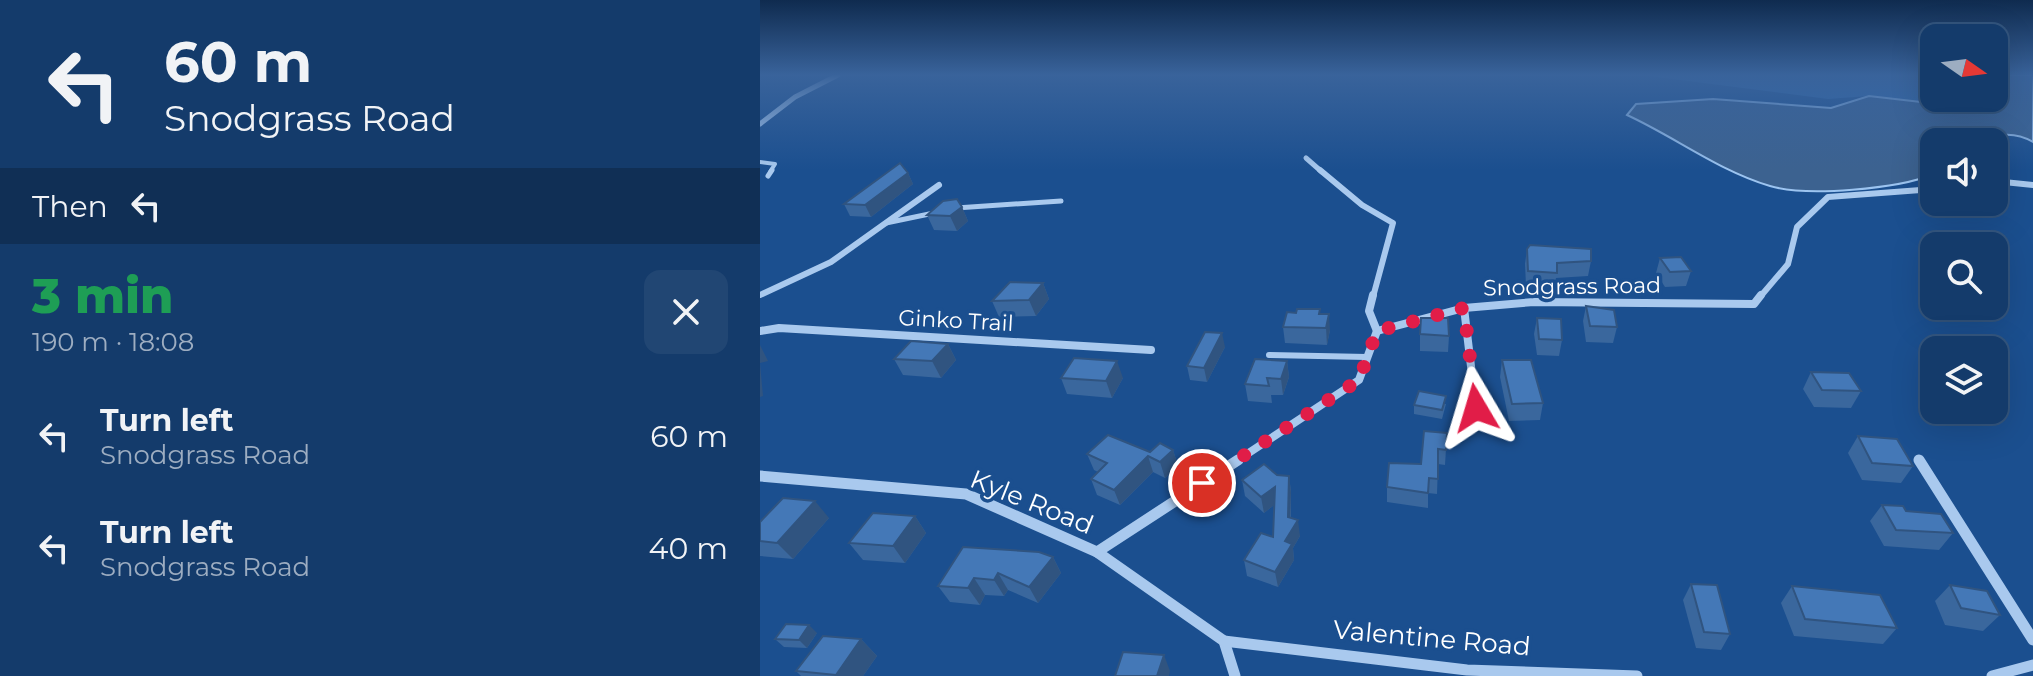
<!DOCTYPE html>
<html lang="en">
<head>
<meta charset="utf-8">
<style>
  :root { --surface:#143b6b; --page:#214673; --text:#f1f3f6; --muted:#9dadc1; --line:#33557e }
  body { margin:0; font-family:Montserrat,sans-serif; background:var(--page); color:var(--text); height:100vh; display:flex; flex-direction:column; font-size:30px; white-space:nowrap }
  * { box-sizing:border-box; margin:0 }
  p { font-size:26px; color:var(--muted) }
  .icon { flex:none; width:44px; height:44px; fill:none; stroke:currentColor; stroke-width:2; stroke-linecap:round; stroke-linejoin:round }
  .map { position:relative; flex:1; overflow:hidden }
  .sheet { display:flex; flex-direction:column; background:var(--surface); width:760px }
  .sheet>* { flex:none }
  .hud { background:#143b6b; color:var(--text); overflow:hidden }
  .needle { width:52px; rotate:104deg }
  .buttons { position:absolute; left:1160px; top:24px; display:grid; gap:16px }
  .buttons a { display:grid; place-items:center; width:88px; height:88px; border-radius:16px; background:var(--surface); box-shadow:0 8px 32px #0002,0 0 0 2px var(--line); font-size:40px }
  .pin { position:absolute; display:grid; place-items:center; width:68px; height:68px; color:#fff; margin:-34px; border:4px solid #fff; border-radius:50%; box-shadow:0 2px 8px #0007 }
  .me { position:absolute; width:88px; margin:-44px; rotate:353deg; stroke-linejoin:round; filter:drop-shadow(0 0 6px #0008) }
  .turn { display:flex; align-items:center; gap:28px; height:168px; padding:0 32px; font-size:36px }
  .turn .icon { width:104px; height:104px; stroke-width:2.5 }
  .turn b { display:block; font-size:56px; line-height:68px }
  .then { display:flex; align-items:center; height:76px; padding:0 32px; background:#0003; gap:16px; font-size:30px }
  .round { display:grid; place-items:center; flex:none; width:84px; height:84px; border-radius:16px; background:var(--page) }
  .summary { display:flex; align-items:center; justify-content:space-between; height:136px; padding:0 32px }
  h1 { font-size:48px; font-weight:800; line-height:60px; color:#1e9e55 }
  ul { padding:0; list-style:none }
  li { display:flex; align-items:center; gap:24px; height:112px; padding:0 32px }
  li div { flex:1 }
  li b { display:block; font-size:30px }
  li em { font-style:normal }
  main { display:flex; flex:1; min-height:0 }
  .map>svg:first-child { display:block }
  .green { fill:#2e69ad }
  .water { fill:#3c6290; stroke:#9cc4f0; stroke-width:2 }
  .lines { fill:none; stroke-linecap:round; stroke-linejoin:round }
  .service-far2 { stroke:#a9c9ee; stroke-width:4 }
  .service-far1 { stroke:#a9c9ee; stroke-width:5 }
  .service { stroke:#a9c9ee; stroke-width:6 }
  .minor-far3 { stroke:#a9c9ee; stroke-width:5 }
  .minor-far2 { stroke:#a9c9ee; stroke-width:6 }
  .minor-far1 { stroke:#a9c9ee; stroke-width:8 }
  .minor { stroke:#a9c9ee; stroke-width:11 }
  .wall { fill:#3a679d }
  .shaded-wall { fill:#305480 }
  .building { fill:#4478b7; stroke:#305480; stroke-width:2 }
  .route { stroke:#e11d48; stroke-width:14; stroke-dasharray:0 25.2 }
  .labels { text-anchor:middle; stroke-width:7; stroke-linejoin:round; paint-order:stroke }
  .street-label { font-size:22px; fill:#fff; stroke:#1b4f8f }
  .near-street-label { font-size:26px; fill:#fff; stroke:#1b4f8f }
</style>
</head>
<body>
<main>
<section class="sheet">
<div class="hud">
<div class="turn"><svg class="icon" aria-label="left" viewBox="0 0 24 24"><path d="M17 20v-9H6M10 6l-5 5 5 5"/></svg><div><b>60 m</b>Snodgrass Road</div></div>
<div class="then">Then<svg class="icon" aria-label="left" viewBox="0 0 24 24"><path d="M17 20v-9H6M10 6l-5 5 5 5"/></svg></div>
</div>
<div class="summary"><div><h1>3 min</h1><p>190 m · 18:08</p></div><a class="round"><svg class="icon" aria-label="close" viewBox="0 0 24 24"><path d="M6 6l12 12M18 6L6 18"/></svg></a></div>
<ul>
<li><svg class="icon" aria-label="left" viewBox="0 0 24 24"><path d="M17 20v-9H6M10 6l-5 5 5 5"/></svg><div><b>Turn left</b><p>Snodgrass Road</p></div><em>60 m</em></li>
<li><svg class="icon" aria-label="left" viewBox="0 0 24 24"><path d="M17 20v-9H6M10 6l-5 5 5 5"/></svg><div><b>Turn left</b><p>Snodgrass Road</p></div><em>40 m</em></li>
</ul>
</section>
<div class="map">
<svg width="1273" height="676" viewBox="0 0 1273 676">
  <rect width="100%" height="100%" fill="#1b4f8f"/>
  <path class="green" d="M881 75H1174V98H1194L1193 101 1161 102 1109 96 1068 99Z"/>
  <path class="water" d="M1234 75H1273V142C1249 128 1231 138 1206 142 1196 144 1184 142 1174 142V174C1138 189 1047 197 1010 186 959 171 915 137 867 115L876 104 953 99 1071 108 1109 96 1161 102 1234 98Z"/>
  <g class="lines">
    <path class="service-far2" d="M0 162 15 164 10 172"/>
    <g class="service-far1">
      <path d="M8 176 12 170"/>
      <path d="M196 208 301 201"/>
      <path d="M126 223 174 213"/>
    </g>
    <path class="service" d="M509 355 607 357"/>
    <g class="minor-far3">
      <path d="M0 124 35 97 78 75"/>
      <path d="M546 158 562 172"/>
    </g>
    <g class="minor-far2">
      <path d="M560 170 602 205 633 223 613 297"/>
      <path d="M1234 181 1273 185"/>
      <path d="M0 295 71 262 179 185"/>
      <path d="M1000 297 1028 264 1037 227 1068 197 1174 189"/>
    </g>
    <g class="minor-far1">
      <path d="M613 295 609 311 617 331"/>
      <path d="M704 308 716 408"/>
      <path d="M0 331 19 328 391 350"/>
      <path d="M617 331 704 308 774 302 994 304 1001 295"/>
      <path d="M475 462 599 380 617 331"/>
    </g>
    <g class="minor">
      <path d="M1159 460 1273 640"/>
      <path d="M0 476 206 494 337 552 464 641 475 676"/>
      <path d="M337 552 478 460"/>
      <path d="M464 641 707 670 877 676"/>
      <path d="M1232 676 1273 665"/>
    </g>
  </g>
  <g class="wall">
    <path d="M148 173 153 184 111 217 90 216 84 204Z"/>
    <path d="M202 207 208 221 197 231 174 230 167 215Z"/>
    <path d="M767 249 831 261 828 276 796 278 794 288 766 286 765 264Z"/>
    <path d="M900 258 931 271 926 286 905 287 896 273Z"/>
    <path d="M283 283 289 299 276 316 239 317 232 301Z"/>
    <path d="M826 306 857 327 853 343 826 342 823 321Z"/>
    <path d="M560 314 570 330 567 345 525 343 523 327Z"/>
    <path d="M777 318 802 340 799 356 777 355 774 334Z"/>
    <path d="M660 334 689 336 688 352 660 351Z"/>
    <path d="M188 344 196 360 181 378 143 375 134 359Z"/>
    <path d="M465 347 447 382 430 380 427 366Z"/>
    <path d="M742 360 783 403 780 420 749 421 740 377Z"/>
    <path d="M527 361 529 377 523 395H511L512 403 488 401 485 384Z"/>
    <path d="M1051 372 1101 391 1091 408 1054 407 1043 389Z"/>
    <path d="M301 378H363L352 398 307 394Z"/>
    <path d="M686 404 682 419 654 414V405Z"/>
    <path d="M687 433 685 465 678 464 677 494 668 493V508L627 502V487L661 464Z"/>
    <path d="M1098 436 1153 466 1141 483 1102 480 1088 453Z"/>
    <path d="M413 450 418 466 405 478 393 472 360 505 337 495 331 479 338 472 334 470 327 454 390 452Z"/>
    <path d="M517 475 529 476 531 492V518L540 536 533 548 534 560 518 587 487 576 484 560 513 537 514 505 504 513 485 496 482 480Z"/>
    <path d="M1122 505 1146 511 1193 533 1179 550 1124 546 1110 521Z"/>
    <path d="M155 516 166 533 145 563 103 560 89 543Z"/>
    <path d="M69 518 33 559 0 556V522Z"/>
    <path d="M293 557 301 573 278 603 248 590 244 596 225 595 220 605 190 602 178 586Z"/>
    <path d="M931 584 970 634 961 650 936 648 923 600Z"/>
    <path d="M1190 585 1240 615 1223 631 1185 625 1175 601Z"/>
    <path d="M1032 586 1137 628 1123 644 1034 636 1021 603Z"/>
    <path d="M57 633 47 648 24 647 15 639Z"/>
    <path d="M101 639 117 656 103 676H41L36 671Z"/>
  </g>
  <g class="shaded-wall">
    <path d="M148 173 153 184 111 217 105 205Z"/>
    <path d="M202 207 208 221 197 231 190 216Z"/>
    <path d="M283 283 289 299 276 316 269 300Z"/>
    <path d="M569 314 570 330 567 345 566 328Z"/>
    <path d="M462 333 465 347 447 382 444 368Z"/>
    <path d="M188 344 196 360 181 378 172 361Z"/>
    <path d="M0 345 8 361 0 363 3 396 0 397Z"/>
    <path d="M357 361 363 378 352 398 346 381Z"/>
    <path d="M527 361 529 377 523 395 521 379Z"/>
    <path d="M413 450 418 466 405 478 400 462Z"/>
    <path d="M388 456 393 472 360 505 354 490Z"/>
    <path d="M529 476 531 492 530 532 528 517Z"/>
    <path d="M515 487 518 502 504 513 501 497Z"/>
    <path d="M55 501 69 518 33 559 17 543Z"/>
    <path d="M155 516 166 533 145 563 133 546Z"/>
    <path d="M538 520 540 536 533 548 534 560 518 587 515 572 525 541Z"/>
    <path d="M293 557 301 573 278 603 269 587Z"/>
    <path d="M238 573 248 590 244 596 234 580Z"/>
    <path d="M214 578 225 595 220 605 208 588Z"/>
    <path d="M49 625 57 633 47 648 39 640Z"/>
    <path d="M101 639 117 656 103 676H77L76 675Z"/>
    <path d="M404 655 410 671 409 676H397Z"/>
  </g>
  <g class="building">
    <path d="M140 163 148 173 105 205 84 204Z"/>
    <path d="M197 199 202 207 190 216 167 215 183 201Z"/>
    <path d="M770 245 831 249V261L797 263V273L768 271 767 249Z"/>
    <path d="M921 257 931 271 910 272 900 258Z"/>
    <path d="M250 282 283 283 269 300 232 301Z"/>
    <path d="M826 306 854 310 857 327 830 326Z"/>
    <path d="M537 309H560L559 314H569L566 328 523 327 527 312 536 313Z"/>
    <path d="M661 318H688L689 336 660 334Z"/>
    <path d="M777 318 801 319 802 340 779 339Z"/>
    <path d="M445 332 462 333 444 368 427 366Z"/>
    <path d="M151 341 188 344 172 361 134 359Z"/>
    <path d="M314 358 357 361 346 381 301 378Z"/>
    <path d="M495 359 527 361 521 379 507 378 509 386 485 384Z"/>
    <path d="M742 360H771L783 403 752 404Z"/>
    <path d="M1051 372 1089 373 1101 391 1062 390Z"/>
    <path d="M659 391 686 396 682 410 654 405Z"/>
    <path d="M664 431 687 433 686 450 678 449V479L669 478 668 493 627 487 629 463 661 464Z"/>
    <path d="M348 435 390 452 400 443 413 450 400 462 388 456 354 490 331 479 347 463 327 454Z"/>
    <path d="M1098 436 1137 439 1153 466 1112 463Z"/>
    <path d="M504 464 517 475 529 476 528 517 538 520 525 541 532 544 515 572 484 560 501 533 513 537 515 487 501 497 482 480Z"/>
    <path d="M23 498 55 501 17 543 0 541V522Z"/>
    <path d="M1122 505 1143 506 1146 511 1181 514 1193 533 1136 530Z"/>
    <path d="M113 513 155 516 133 546 89 543Z"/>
    <path d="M203 547 279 552 293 557 269 587 238 573 234 580 214 578 208 588 178 586Z"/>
    <path d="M931 584 957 585 970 634 944 632Z"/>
    <path d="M1190 585 1227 591 1240 615 1201 608Z"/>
    <path d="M1032 586 1120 595 1137 628 1045 619Z"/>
    <path d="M26 624 49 625 39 640 15 639Z"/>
    <path d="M63 636 101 639 76 675 36 671Z"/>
    <path d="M363 652 404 655 397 676H355Z"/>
  </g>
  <linearGradient id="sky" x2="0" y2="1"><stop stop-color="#0f2b4f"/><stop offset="0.44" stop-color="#39639b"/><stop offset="1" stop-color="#39639b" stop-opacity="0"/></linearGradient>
  <rect width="1273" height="170" fill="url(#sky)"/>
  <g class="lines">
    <path class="route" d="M442 483 599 380 617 331 704 308 716 408"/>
  </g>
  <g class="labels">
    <g class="street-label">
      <text transform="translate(812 286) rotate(-1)" y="8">Snodgrass Road</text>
      <text transform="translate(196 320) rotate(3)" y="8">Ginko Trail</text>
    </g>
    <g class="near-street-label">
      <text transform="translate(272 502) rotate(22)" y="9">Kyle Road</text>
      <text transform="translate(672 638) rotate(5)" y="9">Valentine Road</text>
    </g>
  </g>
</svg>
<div class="buttons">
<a><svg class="needle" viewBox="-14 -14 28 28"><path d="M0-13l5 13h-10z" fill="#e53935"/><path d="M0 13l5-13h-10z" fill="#9dadc1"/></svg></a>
<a><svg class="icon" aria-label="sound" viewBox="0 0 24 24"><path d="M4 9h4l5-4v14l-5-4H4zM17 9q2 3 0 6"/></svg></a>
<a><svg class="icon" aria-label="search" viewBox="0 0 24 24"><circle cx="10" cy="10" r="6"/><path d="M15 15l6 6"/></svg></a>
<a><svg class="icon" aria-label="layers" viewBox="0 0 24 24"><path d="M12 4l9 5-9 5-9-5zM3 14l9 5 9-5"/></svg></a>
</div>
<div class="pin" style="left:442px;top:483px;background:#d93025"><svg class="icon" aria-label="arrive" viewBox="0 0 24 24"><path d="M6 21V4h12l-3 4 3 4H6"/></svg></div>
<svg class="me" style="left:716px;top:408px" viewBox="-20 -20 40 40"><path d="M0-17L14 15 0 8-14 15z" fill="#e11d48" stroke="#fff" stroke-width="4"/></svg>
</div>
</main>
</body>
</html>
